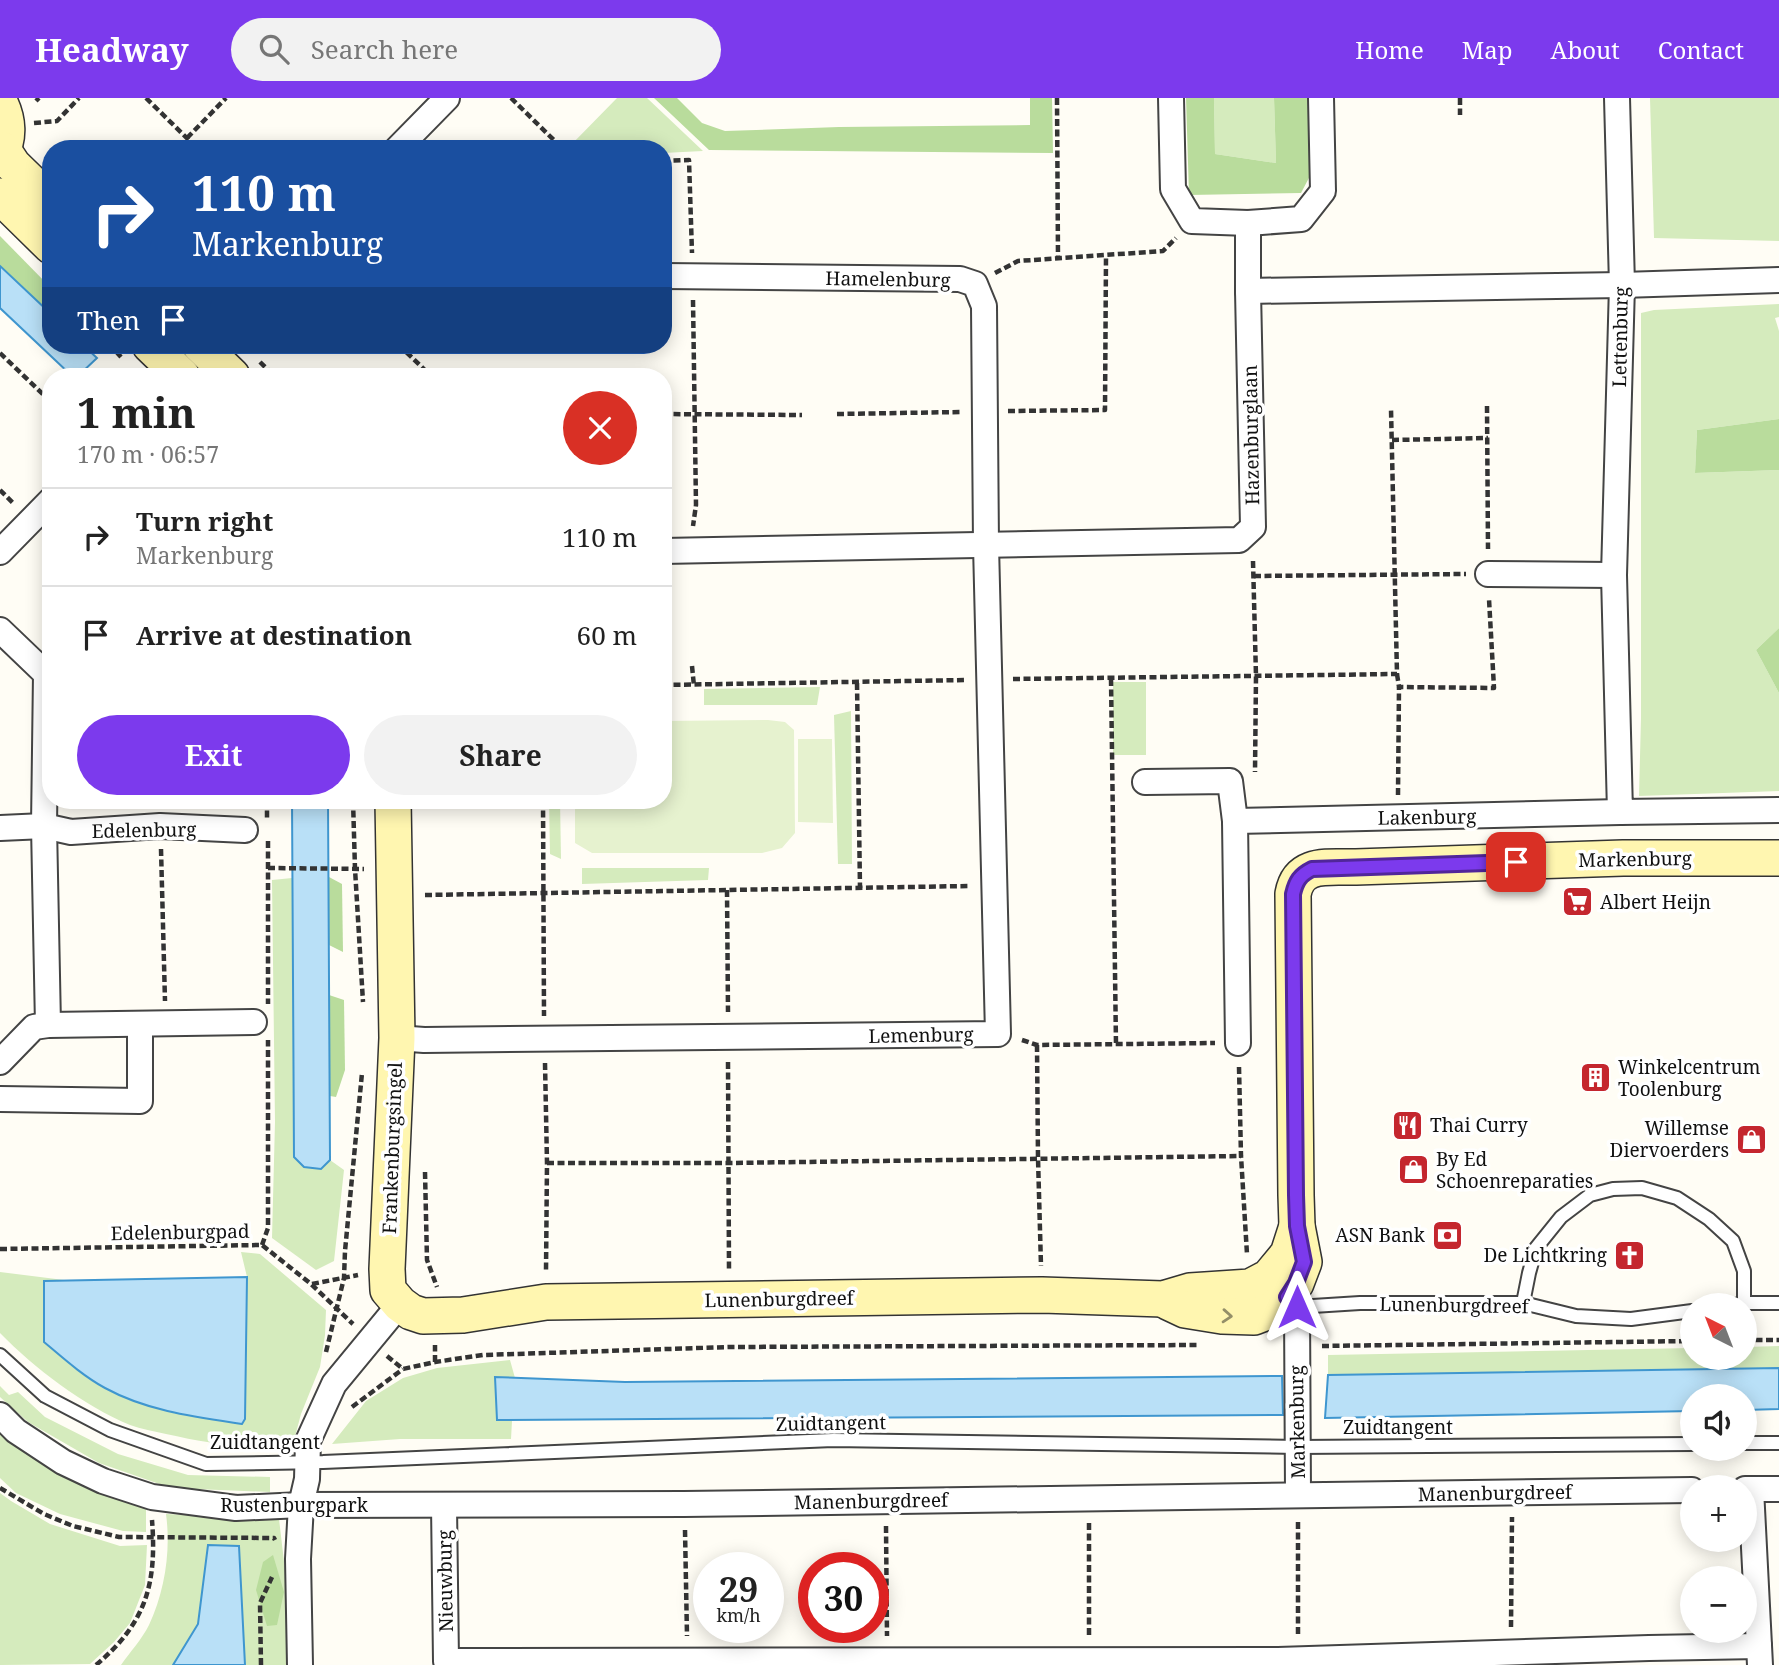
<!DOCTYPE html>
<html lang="en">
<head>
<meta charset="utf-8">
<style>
  :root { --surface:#fff; --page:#f2f2f2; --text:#222; --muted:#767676; --line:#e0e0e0; --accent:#7c3aed }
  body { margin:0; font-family:"Noto Serif",serif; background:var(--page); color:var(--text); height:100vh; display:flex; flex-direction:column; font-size:26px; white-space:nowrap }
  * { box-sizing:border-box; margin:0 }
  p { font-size:23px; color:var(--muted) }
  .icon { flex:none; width:38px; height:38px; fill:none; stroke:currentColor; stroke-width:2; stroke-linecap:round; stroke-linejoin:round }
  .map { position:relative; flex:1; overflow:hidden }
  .panel { position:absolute; left:42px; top:270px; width:630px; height:441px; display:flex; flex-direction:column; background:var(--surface); border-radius:28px; box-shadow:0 4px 18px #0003 }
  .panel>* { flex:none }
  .top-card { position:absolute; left:42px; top:42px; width:630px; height:214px; border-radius:28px; box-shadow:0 4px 18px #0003; background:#1a4fa0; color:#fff; overflow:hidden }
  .needle { width:46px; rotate:318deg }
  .fabs { position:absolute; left:1680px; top:1195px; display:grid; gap:14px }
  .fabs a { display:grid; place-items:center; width:77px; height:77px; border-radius:50%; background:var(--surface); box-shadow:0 4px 18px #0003; font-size:35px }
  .speed { position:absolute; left:693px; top:1454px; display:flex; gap:14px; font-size:35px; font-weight:700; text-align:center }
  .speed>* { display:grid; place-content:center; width:91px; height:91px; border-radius:50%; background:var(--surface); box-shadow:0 4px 18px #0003; line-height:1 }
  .speed small { font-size:18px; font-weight:400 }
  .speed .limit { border:10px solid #d22; background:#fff; color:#111 }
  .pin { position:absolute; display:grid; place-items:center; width:60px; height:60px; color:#fff; margin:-30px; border-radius:14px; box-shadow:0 4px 10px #0006 }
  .me { position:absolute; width:77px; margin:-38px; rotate:0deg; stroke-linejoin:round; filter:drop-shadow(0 0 5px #0008) }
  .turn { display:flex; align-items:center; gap:24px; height:147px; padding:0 35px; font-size:32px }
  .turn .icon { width:91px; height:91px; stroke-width:2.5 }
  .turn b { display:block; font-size:49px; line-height:60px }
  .then { display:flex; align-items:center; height:66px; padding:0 35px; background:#0003; gap:14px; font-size:26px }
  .round { display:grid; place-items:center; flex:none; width:74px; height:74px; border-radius:37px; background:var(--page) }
  .headline { display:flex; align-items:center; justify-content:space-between; height:119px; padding:0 35px }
  h1 { font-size:42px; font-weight:700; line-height:52px }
  .button { display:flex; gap:14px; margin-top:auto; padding:14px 35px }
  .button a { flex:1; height:80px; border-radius:42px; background:var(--accent); color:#fff; font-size:28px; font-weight:700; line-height:80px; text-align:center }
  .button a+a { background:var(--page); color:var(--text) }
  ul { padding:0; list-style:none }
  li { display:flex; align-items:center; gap:21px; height:98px; padding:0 35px; border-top:2px solid var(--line) }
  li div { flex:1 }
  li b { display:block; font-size:26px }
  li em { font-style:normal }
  header { display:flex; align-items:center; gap:42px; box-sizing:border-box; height:98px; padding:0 35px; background:var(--accent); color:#fff }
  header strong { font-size:33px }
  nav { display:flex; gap:38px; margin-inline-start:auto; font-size:24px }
  .search { width:490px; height:63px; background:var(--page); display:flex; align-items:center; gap:18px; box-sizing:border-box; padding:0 24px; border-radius:38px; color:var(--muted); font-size:26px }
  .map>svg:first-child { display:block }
  .green { fill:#d5ebbd }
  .forest { fill:#b9dc9c }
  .pitch { fill:#e6f2cf }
  .water { fill:#b9e0f7; stroke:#3f96cf; stroke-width:2 }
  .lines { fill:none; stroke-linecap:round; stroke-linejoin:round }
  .lane-casing { stroke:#444; stroke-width:16 }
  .street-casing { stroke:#444; stroke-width:28 }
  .secondary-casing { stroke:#333; stroke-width:38 }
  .path { stroke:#333; stroke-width:4.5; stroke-dasharray:7 3.5; stroke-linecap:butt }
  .lane { stroke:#fff; stroke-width:12 }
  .street { stroke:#fff; stroke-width:24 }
  .secondary { stroke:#fff6b0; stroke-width:35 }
  .oneway { stroke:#948f68 }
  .route-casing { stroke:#51269a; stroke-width:18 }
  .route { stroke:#7c3aed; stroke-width:12 }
  .labels { text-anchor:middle; stroke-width:7; stroke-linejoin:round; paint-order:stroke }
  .street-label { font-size:19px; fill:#111; stroke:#fff }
  .poi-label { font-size:19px; fill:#111; stroke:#fff; text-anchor:start }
</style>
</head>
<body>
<header>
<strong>Headway</strong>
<div class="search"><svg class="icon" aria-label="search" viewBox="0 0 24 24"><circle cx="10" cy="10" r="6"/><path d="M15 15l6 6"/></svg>Search here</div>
<nav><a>Home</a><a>Map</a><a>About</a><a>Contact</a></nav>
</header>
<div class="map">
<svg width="1779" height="1567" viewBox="0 0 1779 1567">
  <rect width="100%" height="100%" fill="#fffdf5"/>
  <g class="green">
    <path d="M617 0H647L703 53 663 55V51H575L571 47Z"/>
    <path d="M1214 0H1274L1276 65 1215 56Z"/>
    <path d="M1650 0H1779V143L1654 140Z"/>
    <path d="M1779 206V219L1775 220 1779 233V321L1697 332 1695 375 1779 372V530L1756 552 1779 595V693L1639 698 1641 620V215L1654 212Z"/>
    <rect x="1113" y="584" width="33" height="73"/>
    <path d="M820 589 817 607H704V591Z"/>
    <path d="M851 613 852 766H838L834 617Z"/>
    <path d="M549 702H560L561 761 550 756Z"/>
    <path d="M582 770H709L708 782 582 786Z"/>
    <path d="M292 780 294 1058 321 1071 330 1062 344 1072 334 1163 316 1172 272 1140 275 1024 272 782Z"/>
    <path d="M241 1154 260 1156 326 1212 325 1237 320 1269 301 1316 293 1346C250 1353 207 1345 166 1336 154 1333 141 1331 130 1327 84 1308 34 1270 0 1235V1174L64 1182 44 1183V1244C63 1260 83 1278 105 1290 147 1313 195 1319 242 1326L247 1179Z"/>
    <path d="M1779 1248V1270L1328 1277V1257L1692 1250V1260H1745V1249Z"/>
    <path d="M510 1262 515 1280H495L497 1322 512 1323 511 1341H400L332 1346 366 1303 403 1280 437 1270Z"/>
    <path d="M0 1288 9 1297 18 1294 45 1319 118 1356 188 1377 270 1379V1394L171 1390 99 1365 28 1324 0 1299Z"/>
    <path d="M0 1329 146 1404V1434L123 1433 60 1416 16 1395 0 1380Z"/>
    <path d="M0 1395 11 1403 50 1426 120 1448 147 1447 145 1487 130 1525 114 1544 90 1566 0 1567Z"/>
    <path d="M166 1416 279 1421 289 1506V1567H245L239 1448 209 1447 198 1526 173 1567H121C130 1554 142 1541 149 1527 165 1493 171 1452 166 1416Z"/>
  </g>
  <g class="forest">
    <path d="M654 0H677L702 25 725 33 839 29 1030 27V0H1052L1053 55 709 52Z"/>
    <path d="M1186 0H1214L1215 56 1276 65 1274 0H1310L1311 76 1301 95 1189 97Z"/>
    <path d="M0 138 51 190V216L0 168Z"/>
    <path d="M1779 321V372L1695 375 1697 332Z"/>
    <path d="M1779 530V595L1756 552Z"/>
    <path d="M329 779 342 786 343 854 329 847Z"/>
    <path d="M329 897 344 902 345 972 336 999 330 998Z"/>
    <path d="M273 1457 284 1494 277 1527 267 1528 256 1492 263 1464Z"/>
  </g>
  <g class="pitch">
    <path d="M768 622 785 624 794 632 795 735 782 750 762 755H592L575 745V702H663V623Z"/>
    <path d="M798 641H832L833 725 798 724Z"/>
  </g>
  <g class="water">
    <path d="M0 168 51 216V247H83L97 260 78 278H72L0 210Z"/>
    <path d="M292 702H328L330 1062 321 1071 304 1069 294 1059Z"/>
    <path d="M247 1179 245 1321 242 1326C195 1319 147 1313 105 1290 83 1278 63 1260 44 1244V1183Z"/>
    <path d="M1779 1270V1311L1745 1312V1298H1692V1313L1325 1320 1328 1277Z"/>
    <path d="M1282 1278 1283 1317 497 1322 495 1279 625 1284Z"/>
    <path d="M208 1447 239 1448 245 1567H173L198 1526Z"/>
  </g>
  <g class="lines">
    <defs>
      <g id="lane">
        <path d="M1523 1205 1529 1175 1536 1150 1561 1119 1590 1097 1613 1091 1642 1090 1677 1100 1709 1121 1733 1143 1744 1173V1205"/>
        <path d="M1730 1208 1744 1205H1779"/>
        <path d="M1297 1209 1360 1205H1523L1576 1218 1631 1221 1692 1213"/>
        <path d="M0 1257 45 1298 110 1332 206 1366 323 1364 833 1342 1298 1349 1692 1346"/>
        <path d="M1745 1345H1779"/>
      </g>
      <g id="street">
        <path d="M1171 0 1173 91 1192 123 1248 125 1301 121 1323 93 1321 0"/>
        <path d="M1617 0 1622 187 1614 477 1620 714 1779 712"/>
        <path d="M397 51 447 0"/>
        <path d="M1248 193V125"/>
        <path d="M663 453 1239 442 1253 429 1248 193 1622 187 1779 182"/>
        <path d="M0 454 51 402"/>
        <path d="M1488 476 1614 477"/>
        <path d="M0 532 46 576 44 728 48 927"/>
        <path d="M1145 684 1230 683 1235 723 1238 945"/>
        <path d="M1235 723 1620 714"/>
        <path d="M0 730 44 728 71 734 160 728 245 732"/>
        <path d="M397 940 424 942 998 936 986 447 984 208 975 186 960 181 663 178"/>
        <path d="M0 964 34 929 48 927 254 924"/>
        <path d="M0 1001 140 1003V926"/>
        <path d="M1277 1188 1297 1209 1298 1396"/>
        <path d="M0 1317 16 1333 63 1364 103 1383 152 1399 236 1410 301 1407 684 1406 1692 1392"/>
        <path d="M1745 1391H1779"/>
        <path d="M1751 1391 1760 1567"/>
        <path d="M444 1407 446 1563 1278 1562 1649 1550 1759 1548"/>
        <path d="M300 1567 298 1461 301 1407 307 1381 308 1343 334 1286 400 1206"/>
      </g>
      <g id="secondary">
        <path d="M0 5C8 21 10 40 0 57"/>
        <path d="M3 52 13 67 51 104"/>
        <path d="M0 98 51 148"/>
        <path d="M150 247 182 278"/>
        <path d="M200 247 232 278"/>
        <path d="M393 702 397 940 387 1171 388 1192 400 1206 411 1214 423 1218 463 1217 546 1204 1042 1197 1163 1201 1190 1193 1250 1189 1269 1179 1288 1156 1297 1128"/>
        <path d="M1168 1204 1185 1212 1222 1218 1254 1219 1272 1212 1287 1199 1296 1185 1304 1164 1297 1128 1296 1097 1293 796C1299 763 1329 770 1356 769L1623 760H1779"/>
      </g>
    </defs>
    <use href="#lane" class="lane-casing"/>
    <use href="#street" class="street-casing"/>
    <use href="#secondary" class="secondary-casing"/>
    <g class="path">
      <path d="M146 0 198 51"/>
      <path d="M511 0 563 51"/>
      <path d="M1057 0 1058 160"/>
      <path d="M1460 0V17"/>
      <path d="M36 3 39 0"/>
      <path d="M34 25 57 23 79 0"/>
      <path d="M187 40 226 0"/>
      <path d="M663 63 689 62 692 155"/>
      <path d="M995 175 1018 163 1163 153 1176 140"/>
      <path d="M693 202 696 407 693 428"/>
      <path d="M110 247 121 259"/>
      <path d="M399 247 431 278"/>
      <path d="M0 255 51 304"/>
      <path d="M260 264 274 278"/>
      <path d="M1487 308 1488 451"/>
      <path d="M1008 313 1105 312 1106 158"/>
      <path d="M663 316 802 317"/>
      <path d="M837 316 961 314"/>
      <path d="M1392 342 1488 340"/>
      <path d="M0 392 13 405"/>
      <path d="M1253 463 1256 578 1255 674"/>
      <path d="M1254 478 1466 476"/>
      <path d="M692 568 694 588"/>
      <path d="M1397 576 1399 589 1494 590 1489 501"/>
      <path d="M1013 581 1397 576 1391 311"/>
      <path d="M1111 581 1116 947"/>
      <path d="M857 585 860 790"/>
      <path d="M663 587 966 582"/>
      <path d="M1398 697 1399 589"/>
      <path d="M267 702V720"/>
      <path d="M353 702 355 771 363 904"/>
      <path d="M543 702 544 918"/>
      <path d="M268 743V906"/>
      <path d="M161 751 165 903"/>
      <path d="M268 770 364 771"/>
      <path d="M727 792 728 914"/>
      <path d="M425 797 969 788"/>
      <path d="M1022 942 1037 947 1215 945"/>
      <path d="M1037 947 1038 1060 1041 1168"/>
      <path d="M728 964 729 1173"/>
      <path d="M545 965 547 1065 546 1173"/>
      <path d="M1239 969 1241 1058 1247 1156"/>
      <path d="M547 1065H728L1241 1058"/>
      <path d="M425 1074 427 1162 437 1189"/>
      <path d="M262 1147 268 1130V942"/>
      <path d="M0 1151 262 1147 311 1186 353 1226"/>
      <path d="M312 1186 358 1177"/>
      <path d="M1745 1242H1779"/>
      <path d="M1322 1248 1692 1243"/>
      <path d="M326 1254 344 1180 345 1153 362 975"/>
      <path d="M387 1258 403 1271 435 1264 483 1257 730 1249 1198 1247"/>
      <path d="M435 1264V1247"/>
      <path d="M352 1309 403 1271"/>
      <path d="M0 1390 44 1416 73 1428 119 1439 274 1440 275 1442"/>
      <path d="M1089 1425V1539"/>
      <path d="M886 1428 887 1538"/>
      <path d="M685 1432 687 1538"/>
      <path d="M1511 1529 1512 1419"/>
      <path d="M1298 1536V1422"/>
      <path d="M96 1567C146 1525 157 1486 152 1422"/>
      <path d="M261 1567 260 1505 272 1479"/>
    </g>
    <use href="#lane" class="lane"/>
    <use href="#street" class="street"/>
    <use href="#secondary" class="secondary"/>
  </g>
  <defs><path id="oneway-chevron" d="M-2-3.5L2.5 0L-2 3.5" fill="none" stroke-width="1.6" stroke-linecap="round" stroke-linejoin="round" transform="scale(1.75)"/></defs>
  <use class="oneway" href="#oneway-chevron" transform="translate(1227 1218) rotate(4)"/>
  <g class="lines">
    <defs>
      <path id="route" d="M1297 1209 1287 1199 1296 1185 1304 1164 1297 1128 1296 1097 1293 796C1296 783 1300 777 1312 771L1516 764"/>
    </defs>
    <use href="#route" class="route-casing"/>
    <use href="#route" class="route"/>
  </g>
  <defs>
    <symbol id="supermarket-square" viewBox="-11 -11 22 22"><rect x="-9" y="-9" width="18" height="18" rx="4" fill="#c4262e" stroke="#fff"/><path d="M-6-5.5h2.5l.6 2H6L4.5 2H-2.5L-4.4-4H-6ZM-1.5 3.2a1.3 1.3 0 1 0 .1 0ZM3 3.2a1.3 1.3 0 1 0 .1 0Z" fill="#fff"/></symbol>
    <symbol id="building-square" viewBox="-11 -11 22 22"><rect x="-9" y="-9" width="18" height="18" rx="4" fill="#c4262e" stroke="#fff"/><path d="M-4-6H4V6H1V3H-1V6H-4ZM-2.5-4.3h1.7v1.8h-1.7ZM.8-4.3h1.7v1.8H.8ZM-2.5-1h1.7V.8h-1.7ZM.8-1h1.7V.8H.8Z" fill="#fff"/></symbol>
    <symbol id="restaurant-square" viewBox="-11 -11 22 22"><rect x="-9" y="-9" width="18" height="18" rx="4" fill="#c4262e" stroke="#fff"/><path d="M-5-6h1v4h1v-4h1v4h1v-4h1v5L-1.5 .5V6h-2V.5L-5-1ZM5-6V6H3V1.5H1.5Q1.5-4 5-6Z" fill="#fff"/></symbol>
    <symbol id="shop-square" viewBox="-11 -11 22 22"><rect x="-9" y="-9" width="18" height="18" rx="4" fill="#c4262e" stroke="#fff"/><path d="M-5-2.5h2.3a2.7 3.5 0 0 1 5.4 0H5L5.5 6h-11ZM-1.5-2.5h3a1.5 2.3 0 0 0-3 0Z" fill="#fff"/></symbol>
    <symbol id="bank-square" viewBox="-11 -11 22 22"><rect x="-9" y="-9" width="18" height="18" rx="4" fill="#c4262e" stroke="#fff"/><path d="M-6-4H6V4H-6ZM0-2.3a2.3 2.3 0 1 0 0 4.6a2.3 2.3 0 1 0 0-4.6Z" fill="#fff"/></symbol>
    <symbol id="church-square" viewBox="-11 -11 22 22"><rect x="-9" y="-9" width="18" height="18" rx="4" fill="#c4262e" stroke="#fff"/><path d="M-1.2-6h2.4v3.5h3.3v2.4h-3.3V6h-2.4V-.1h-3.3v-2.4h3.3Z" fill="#fff"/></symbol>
  </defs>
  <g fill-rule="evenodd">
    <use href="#supermarket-square" x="1560" y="786" width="35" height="35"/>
    <use href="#building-square" x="1578" y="962" width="35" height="35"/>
    <use href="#restaurant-square" x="1390" y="1010" width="35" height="35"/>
    <use href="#shop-square" x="1734" y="1024" width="35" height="35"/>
    <use href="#shop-square" x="1396" y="1054" width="35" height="35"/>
    <use href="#bank-square" x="1430" y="1120" width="35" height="35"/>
    <use href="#church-square" x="1612" y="1140" width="35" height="35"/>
  </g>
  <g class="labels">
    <g class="street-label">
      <text transform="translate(888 181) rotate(1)" y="7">Hamelenburg</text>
      <text transform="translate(1620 239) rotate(-89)" y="7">Lettenburg</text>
      <text transform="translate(1251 337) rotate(-91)" y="7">Hazenburglaan</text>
      <text transform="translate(1427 719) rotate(-1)" y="7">Lakenburg</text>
      <text transform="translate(144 732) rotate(-1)" y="7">Edelenburg</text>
      <text transform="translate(1635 761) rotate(-1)" y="7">Markenburg</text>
      <text transform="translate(921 937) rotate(-1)" y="7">Lemenburg</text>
      <text transform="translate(392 1050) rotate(-88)" y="7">Frankenburgsingel</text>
      <text transform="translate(180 1134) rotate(-1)" y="7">Edelenburgpad</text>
      <text transform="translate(779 1201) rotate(-1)" y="7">Lunenburgdreef</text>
      <text transform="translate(1454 1207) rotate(1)" y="7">Lunenburgdreef</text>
      <text transform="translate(1297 1324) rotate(-91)" y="7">Markenburg</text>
      <text transform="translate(831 1325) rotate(-1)" y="7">Zuidtangent</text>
      <text x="1398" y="1336">Zuidtangent</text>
      <text x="265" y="1351">Zuidtangent</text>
      <text transform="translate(1495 1395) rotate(-1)" y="7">Manenburgdreef</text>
      <text transform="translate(871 1403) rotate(-1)" y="7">Manenburgdreef</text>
      <text x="294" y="1414">Rustenburgpark</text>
      <text transform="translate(445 1483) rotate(-91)" y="7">Nieuwburg</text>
    </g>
    <g class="poi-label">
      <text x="1600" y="811">Albert Heijn</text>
      <text x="1618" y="976">Winkelcentrum<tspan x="1618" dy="22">Toolenburg</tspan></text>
      <text x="1430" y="1034">Thai Curry</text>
      <text x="1729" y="1037" text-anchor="end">Willemse<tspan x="1729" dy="22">Diervoerders</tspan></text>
      <text x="1436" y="1068">By Ed<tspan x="1436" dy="22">Schoenreparaties</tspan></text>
      <text x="1425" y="1144" text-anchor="end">ASN Bank</text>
      <text x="1607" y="1164" text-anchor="end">De Lichtkring</text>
    </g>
  </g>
</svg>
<div class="fabs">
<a><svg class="needle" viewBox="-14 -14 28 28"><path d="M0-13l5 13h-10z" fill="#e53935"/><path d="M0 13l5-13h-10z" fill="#767676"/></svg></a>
<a><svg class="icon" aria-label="sound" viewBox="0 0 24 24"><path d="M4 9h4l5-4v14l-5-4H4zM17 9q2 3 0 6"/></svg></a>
<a>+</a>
<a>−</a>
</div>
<div class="speed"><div>29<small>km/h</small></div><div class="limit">30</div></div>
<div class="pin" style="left:1516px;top:764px;background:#d93025"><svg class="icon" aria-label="arrive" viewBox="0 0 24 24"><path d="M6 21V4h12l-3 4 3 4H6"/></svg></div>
<svg class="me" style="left:1297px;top:1209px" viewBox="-20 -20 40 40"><path d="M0-17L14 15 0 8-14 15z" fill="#7c3aed" stroke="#fff" stroke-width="4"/></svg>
<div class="top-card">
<div class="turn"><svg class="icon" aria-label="right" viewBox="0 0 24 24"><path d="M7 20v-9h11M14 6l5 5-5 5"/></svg><div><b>110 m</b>Markenburg</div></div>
<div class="then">Then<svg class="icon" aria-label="arrive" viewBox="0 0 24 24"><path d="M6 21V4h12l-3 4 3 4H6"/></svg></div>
</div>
<section class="panel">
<div class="headline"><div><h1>1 min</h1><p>170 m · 06:57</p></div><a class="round" style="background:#d93025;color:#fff"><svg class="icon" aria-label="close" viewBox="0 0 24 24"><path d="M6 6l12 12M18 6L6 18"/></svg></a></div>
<ul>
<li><svg class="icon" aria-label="right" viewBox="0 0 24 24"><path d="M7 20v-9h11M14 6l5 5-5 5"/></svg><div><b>Turn right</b><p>Markenburg</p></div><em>110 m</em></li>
<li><svg class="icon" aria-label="arrive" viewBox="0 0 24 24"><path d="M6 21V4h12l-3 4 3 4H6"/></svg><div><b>Arrive at destination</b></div><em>60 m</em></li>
</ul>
<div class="button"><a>Exit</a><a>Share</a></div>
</section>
</div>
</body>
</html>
